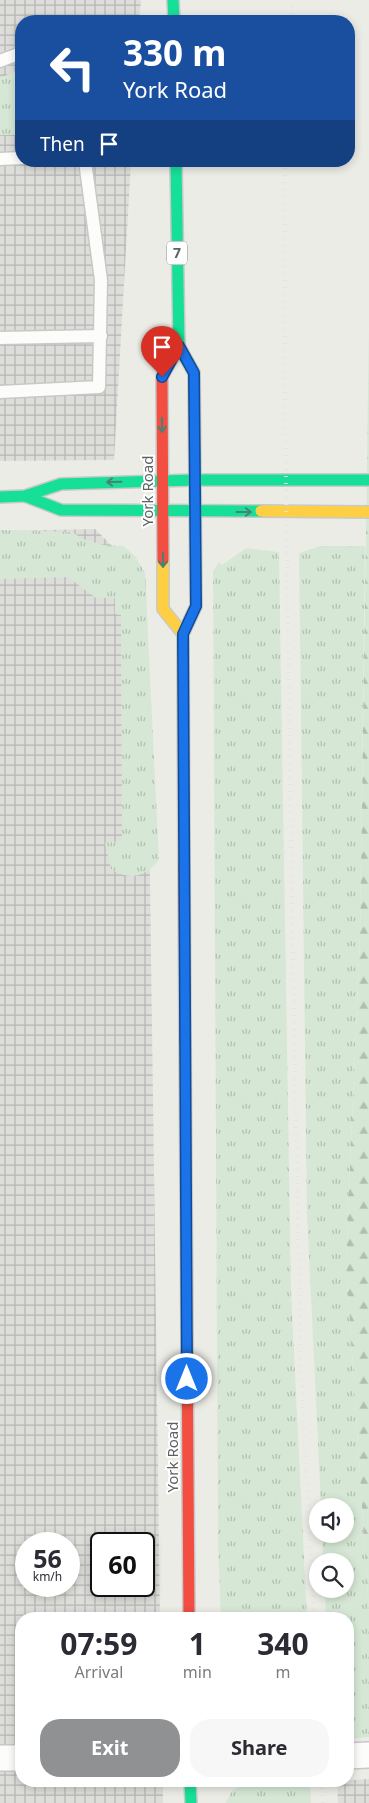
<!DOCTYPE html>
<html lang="en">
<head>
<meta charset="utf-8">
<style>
  :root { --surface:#fff; --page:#f7f7f7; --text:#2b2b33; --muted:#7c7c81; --accent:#8f9192 }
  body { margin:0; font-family:"Noto Sans",sans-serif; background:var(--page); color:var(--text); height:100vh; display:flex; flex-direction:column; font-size:19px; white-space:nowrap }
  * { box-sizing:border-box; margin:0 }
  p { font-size:16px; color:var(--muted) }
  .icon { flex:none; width:28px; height:28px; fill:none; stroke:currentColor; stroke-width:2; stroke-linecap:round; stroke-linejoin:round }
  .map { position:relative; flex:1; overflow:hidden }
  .panel { position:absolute; left:15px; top:1612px; width:339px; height:175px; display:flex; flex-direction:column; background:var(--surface); border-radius:20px; box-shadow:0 2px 8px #0003 }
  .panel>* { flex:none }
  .top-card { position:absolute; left:15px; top:15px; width:340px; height:152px; border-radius:20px; box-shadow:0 2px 8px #0003; background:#1a4fa0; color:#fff; overflow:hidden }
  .tools { position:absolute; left:309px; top:1498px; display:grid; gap:10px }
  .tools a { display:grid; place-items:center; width:45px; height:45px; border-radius:50%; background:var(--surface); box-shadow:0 2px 8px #0003; font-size:25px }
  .speed { position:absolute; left:15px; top:1532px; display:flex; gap:10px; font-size:25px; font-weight:700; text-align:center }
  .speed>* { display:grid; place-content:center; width:65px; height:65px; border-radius:50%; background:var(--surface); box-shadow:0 2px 8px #0003; line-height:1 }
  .speed small { font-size:12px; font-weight:400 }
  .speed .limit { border:2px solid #111; border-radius:8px; background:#fff; color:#111 }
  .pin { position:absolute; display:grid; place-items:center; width:42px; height:42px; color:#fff; margin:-51px -21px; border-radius:50% 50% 50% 0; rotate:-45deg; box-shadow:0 0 5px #0007 }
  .pin .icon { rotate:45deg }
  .me { position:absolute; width:55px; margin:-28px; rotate:0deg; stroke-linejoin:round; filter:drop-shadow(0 0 4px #0008) }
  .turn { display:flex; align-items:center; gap:18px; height:105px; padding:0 25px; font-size:22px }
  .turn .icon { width:65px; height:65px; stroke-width:2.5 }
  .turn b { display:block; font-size:35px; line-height:42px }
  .then { display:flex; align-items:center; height:48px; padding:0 25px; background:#0003; gap:10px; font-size:19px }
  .eta { display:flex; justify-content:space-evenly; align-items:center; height:85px; text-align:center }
  .eta b { font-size:30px; font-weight:700; line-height:35px }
  .button { display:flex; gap:10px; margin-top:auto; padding:10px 25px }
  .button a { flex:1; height:58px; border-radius:20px; background:var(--accent); color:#fff; font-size:20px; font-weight:700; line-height:58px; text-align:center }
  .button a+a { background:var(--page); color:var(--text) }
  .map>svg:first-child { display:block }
  .industrial { fill:url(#industrial-grid); fill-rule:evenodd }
  .grass { fill:url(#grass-tufts) }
  .forest { fill:url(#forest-firs) }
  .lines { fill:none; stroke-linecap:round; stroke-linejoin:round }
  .lane-casing { stroke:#c8c8c8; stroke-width:15 }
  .street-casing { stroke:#c8c8c8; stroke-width:28 }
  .fast-casing { stroke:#c9c9c9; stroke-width:14 }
  .slow-casing { stroke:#c9c9c9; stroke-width:14 }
  .jam-casing { stroke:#c9c9c9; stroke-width:14 }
  .lane { stroke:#fcfcfb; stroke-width:12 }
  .street { stroke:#fcfcfb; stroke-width:25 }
  .fast { stroke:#16e098; stroke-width:11 }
  .slow { stroke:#ffcf43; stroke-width:11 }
  .jam { stroke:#f24e42; stroke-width:11 }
  .rail { stroke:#e3e4e3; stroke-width:4; stroke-dasharray:1 6; stroke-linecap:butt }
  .oneway { stroke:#4b8072 }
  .route-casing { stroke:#114b97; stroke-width:12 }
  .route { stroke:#1a73e8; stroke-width:9 }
  .labels { text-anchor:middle; stroke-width:4; stroke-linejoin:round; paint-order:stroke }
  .shield { fill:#fff; stroke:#8e9093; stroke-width:1 }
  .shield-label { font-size:14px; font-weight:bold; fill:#5d6065 }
  .street-label { font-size:15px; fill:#5d6065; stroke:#fff }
</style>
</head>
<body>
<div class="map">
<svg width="369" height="1803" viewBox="0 0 369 1803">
  <defs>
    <pattern id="industrial-grid" width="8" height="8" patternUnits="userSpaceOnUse" patternTransform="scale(1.25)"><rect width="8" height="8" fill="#ddddd9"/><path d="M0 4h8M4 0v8" fill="none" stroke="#b6b7b4"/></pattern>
    <pattern id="grass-tufts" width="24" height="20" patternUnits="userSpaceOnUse" patternTransform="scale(1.25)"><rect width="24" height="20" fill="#d6e8d5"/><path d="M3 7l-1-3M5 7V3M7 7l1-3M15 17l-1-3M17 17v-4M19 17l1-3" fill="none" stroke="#b1bfb0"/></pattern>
    <pattern id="forest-firs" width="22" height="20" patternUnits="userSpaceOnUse" patternTransform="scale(1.25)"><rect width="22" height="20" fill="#d6e8d5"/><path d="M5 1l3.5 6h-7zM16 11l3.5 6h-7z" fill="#b1bfb0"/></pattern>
  </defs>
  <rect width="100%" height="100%" fill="#ecece7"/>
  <g class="industrial">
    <path d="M0 0H141L139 21H21V161H131L114 460 0 461Z"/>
    <path d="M95 529 146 580 160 1619H21V1781H163V1803H0V531ZM26 1544H69V1586H26ZM101 1544H144V1586H101Z"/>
    <path d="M369 1779V1803H338L337 1781Z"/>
  </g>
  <g class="grass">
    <path d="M21 69V135H0V78Z"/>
    <path d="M0 530 72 532 83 539 103 545 123 546 135 556 145 573 159 860C146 877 129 881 111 869L105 843 122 841 121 615 115 614V598H96L68 577 0 579Z"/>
    <path d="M321 546H365L360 936 346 1262 369 1613V1737L350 1739 348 1738V1619H326L325 1589H345V1561H323L322 1534H345V1506H321L307 1215 299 553Z"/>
    <path d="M246 548 279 552 291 1290 307 1619H221L218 1543 213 571 219 562 222 565Z"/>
    <path d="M253 1781H310L311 1803H225L233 1790Z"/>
  </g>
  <path class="forest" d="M369 326V1613L346 1262 360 936Z"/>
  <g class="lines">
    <defs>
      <g id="lane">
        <path d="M0 61 21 53"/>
        <path d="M0 159 21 158"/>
        <path d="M0 338 101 336"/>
        <path d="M0 392 99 387 101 280 85 161"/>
      </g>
      <g id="street">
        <path d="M348 1756 369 1755"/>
        <path d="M0 1758H21"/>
      </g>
      <g id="fast">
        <path d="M173 0 174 21"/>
        <path d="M176 161 179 346 194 373 196 606 183 634V656"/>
        <path d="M25 496 61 510 261 511"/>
        <path d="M0 497 25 496 61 484 195 480H369"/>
        <path d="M190 1781 191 1803"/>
      </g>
      <g id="slow">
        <path d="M261 511 369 512"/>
        <path d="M163 560V609L183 634"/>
        <path d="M183 656 184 865"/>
        <path d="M185 1042 187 1336"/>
      </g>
      <g id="jam">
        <path d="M163 560 162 377 179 346"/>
        <path d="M184 865 185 1042"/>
        <path d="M187 1336 189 1619"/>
      </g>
    </defs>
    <use href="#lane" class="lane-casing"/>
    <use href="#street" class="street-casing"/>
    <use href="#fast" class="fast-casing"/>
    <use href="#slow" class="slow-casing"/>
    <use href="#jam" class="jam-casing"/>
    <use href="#lane" class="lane"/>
    <use href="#street" class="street"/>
    <use href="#fast" class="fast"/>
    <use href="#slow" class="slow"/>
    <use href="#jam" class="jam"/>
    <g class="rail">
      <path d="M292 21 293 0"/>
      <path d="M285 161V408L292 918 301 1370 314 1619"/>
      <path d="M322 1781 323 1803"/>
    </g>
  </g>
  <defs><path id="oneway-shaft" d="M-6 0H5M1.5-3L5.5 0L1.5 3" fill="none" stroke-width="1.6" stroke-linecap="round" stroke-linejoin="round" transform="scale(1.25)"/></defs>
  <g class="oneway">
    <use href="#oneway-shaft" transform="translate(162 425) rotate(89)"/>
    <use href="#oneway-shaft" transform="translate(114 482) rotate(179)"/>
    <use href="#oneway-shaft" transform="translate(244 512)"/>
    <use href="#oneway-shaft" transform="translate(163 560) rotate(90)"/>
  </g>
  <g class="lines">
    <defs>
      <path id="route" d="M162 377 179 346 194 373 196 606 183 634 187 1379"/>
    </defs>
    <use href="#route" class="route-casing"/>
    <use href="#route" class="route"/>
  </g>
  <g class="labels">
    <rect class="shield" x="167" y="241.5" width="20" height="23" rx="4"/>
    <g class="shield-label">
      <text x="177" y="258">7</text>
    </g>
    <g class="street-label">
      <text transform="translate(148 491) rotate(-90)" y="5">York Road</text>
      <text transform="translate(173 1457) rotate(-90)" y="5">York Road</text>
    </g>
  </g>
</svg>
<div class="tools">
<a><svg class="icon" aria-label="sound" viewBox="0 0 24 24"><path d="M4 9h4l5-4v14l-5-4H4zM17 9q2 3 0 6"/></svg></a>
<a><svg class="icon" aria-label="search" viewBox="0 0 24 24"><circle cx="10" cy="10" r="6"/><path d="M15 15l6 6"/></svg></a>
</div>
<div class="speed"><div>56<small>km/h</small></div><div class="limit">60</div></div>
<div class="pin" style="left:162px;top:377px;background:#d93025"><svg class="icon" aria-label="arrive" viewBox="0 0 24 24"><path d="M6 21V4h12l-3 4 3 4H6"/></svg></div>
<svg class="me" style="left:187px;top:1379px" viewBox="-20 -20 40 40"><circle r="17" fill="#1a73e8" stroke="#fff" stroke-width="3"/><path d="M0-11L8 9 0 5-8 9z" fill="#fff"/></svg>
<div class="top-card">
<div class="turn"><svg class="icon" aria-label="left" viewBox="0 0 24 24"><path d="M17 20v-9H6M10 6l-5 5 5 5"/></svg><div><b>330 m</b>York Road</div></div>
<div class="then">Then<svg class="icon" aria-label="arrive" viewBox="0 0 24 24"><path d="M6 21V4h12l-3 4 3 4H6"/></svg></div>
</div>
<section class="panel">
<div class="eta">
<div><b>07:59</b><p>Arrival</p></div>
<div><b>1</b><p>min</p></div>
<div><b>340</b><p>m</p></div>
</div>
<div class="button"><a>Exit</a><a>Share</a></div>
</section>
</div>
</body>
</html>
